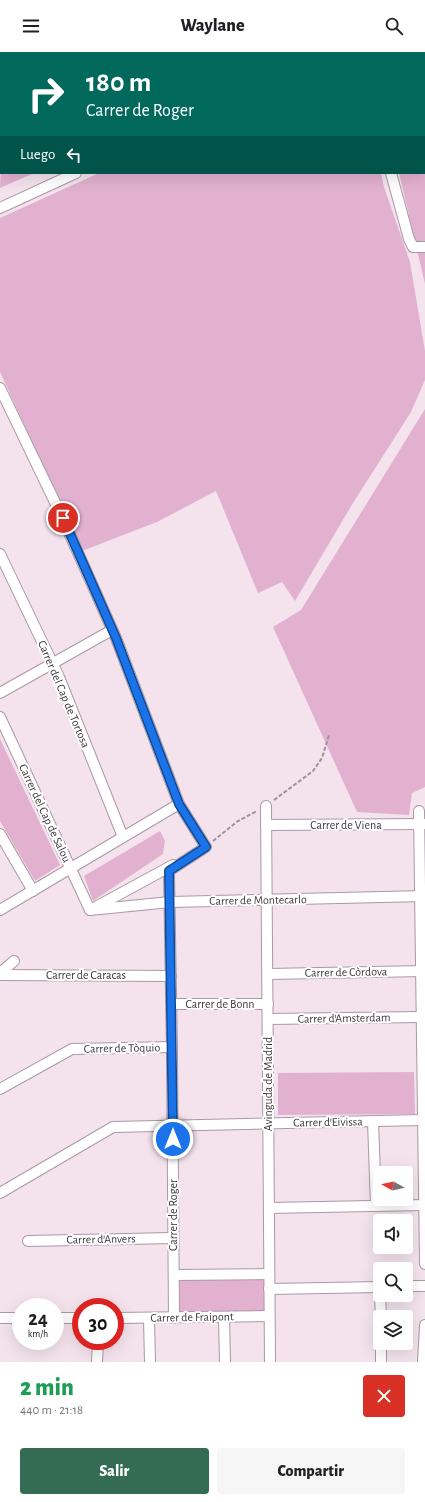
<!DOCTYPE html>
<html lang="es">
<head>
<meta charset="utf-8">
<style>
  :root { --surface:#fff; --page:#f6f6f6; --text:#202124; --muted:#757577; --accent:#336b53 }
  body { margin:0; font-family:"Alegreya Sans",sans-serif; background:var(--page); color:var(--text); height:100vh; display:flex; flex-direction:column; font-size:15px; white-space:nowrap }
  * { box-sizing:border-box; margin:0 }
  p { font-size:13px; color:var(--muted) }
  .icon { flex:none; width:22px; height:22px; fill:none; stroke:currentColor; stroke-width:2; stroke-linecap:round; stroke-linejoin:round }
  .map { position:relative; height:1310px; overflow:hidden }
  .details { display:flex; flex-direction:column; background:var(--surface); flex:1 }
  .details>* { flex:none }
  .top-card { position:absolute; left:0px; top:0px; width:425px; height:122px; box-shadow:0 4px 16px #0002; background:#00695c; color:#fff; overflow:hidden }
  .needle { width:26px; rotate:278deg }
  .tools { position:absolute; left:373px; top:1114px; display:grid; gap:8px }
  .tools a { display:grid; place-items:center; width:40px; height:40px; border-radius:4px; background:var(--surface); box-shadow:0 4px 16px #0002; font-size:20px }
  .speed { position:absolute; left:12px; top:1246px; display:flex; gap:8px; font-size:20px; font-weight:700; text-align:center }
  .speed>* { display:grid; place-content:center; width:52px; height:52px; border-radius:50%; background:var(--surface); box-shadow:0 4px 16px #0002; line-height:1 }
  .speed small { font-size:10px; font-weight:400 }
  .speed .limit { border:6px solid #d22; background:#fff; color:#111 }
  .pin { position:absolute; display:grid; place-items:center; width:34px; height:34px; color:#fff; margin:-17px; border:2px solid #fff; border-radius:50%; box-shadow:0 1px 4px #0007 }
  .me { position:absolute; width:44px; margin:-22px; rotate:0deg; stroke-linejoin:round; filter:drop-shadow(0 0 3px #0008) }
  .turn { display:flex; align-items:center; gap:14px; height:84px; padding:0 20px; font-size:18px }
  .turn .icon { width:52px; height:52px; stroke-width:2.5 }
  .turn b { display:block; font-size:28px; line-height:34px }
  .then { display:flex; align-items:center; height:38px; padding:0 20px; background:#0003; gap:8px; font-size:15px }
  .round { display:grid; place-items:center; flex:none; width:42px; height:42px; border-radius:4px; background:var(--page) }
  .summary { display:flex; align-items:center; justify-content:space-between; height:68px; padding:0 20px }
  h1 { font-size:24px; font-weight:800; line-height:30px; color:#1e9e55 }
  .primary-button { display:flex; gap:8px; margin-top:auto; padding:8px 20px }
  .primary-button a { flex:1; height:46px; border-radius:4px; background:var(--accent); color:#fff; font-size:16px; font-weight:800; line-height:46px; text-align:center }
  .primary-button a+a { background:var(--page); color:var(--text) }
  header { display:flex; justify-content:space-between; align-items:center; height:52px; padding:0 20px; background:var(--surface); font-size:18px; font-weight:800 }
  .map>svg:first-child { display:block }
  .green { fill:#e2b1d0 }
  .lines { fill:none; stroke-linecap:round; stroke-linejoin:round }
  .minor-casing { stroke:#a999a3; stroke-width:12 }
  .path { stroke:#9e9199; stroke-width:2; stroke-dasharray:4 2; stroke-linecap:butt }
  .minor { stroke:#fff; stroke-width:10 }
  .wall { fill:#a0929b }
  .shaded-wall { fill:#82777e }
  .building { fill:#baaab4; stroke:#82777e }
  .route-casing { stroke:#114b97; stroke-width:10 }
  .route { stroke:#1a73e8; stroke-width:7 }
  .labels { text-anchor:middle; stroke-width:4; stroke-linejoin:round; paint-order:stroke }
  .street-label { font-size:12px; fill:#3f383c; stroke:#fff }
</style>
</head>
<body>
<header><svg class="icon" aria-label="menu" viewBox="0 0 24 24"><path d="M4 6h16M4 12h16M4 18h16"/></svg>Waylane<svg class="icon" aria-label="search" viewBox="0 0 24 24"><circle cx="10" cy="10" r="6"/><path d="M15 15l6 6"/></svg></header>
<div class="map">
<svg width="425" height="1310" viewBox="0 0 425 1310">
  <rect width="100%" height="100%" fill="#f4e3ed"/>
  <g class="green">
    <path d="M370 0H425V232L399 121H424V1Z"/>
    <path d="M1 111V121H34L0 136Z"/>
    <path d="M99 121H381L384 135 410 210 425 299V328L411 360 353 451 295 549 282 530 258 541 216 439 157 470 82 499 0 320V166Z"/>
    <path d="M425 357V735L412 741 409 763 357 760 273 575 301 558Z"/>
    <path d="M0 687 60 813 35 829 0 769Z"/>
    <path d="M160 779 165 789 163 802 93 849 84 824Z"/>
    <path d="M414 1020 415 1062 278 1063V1021Z"/>
    <path d="M179 1227H264L266 1259 180 1261Z"/>
  </g>
  <g class="lines">
    <defs>
      <g id="minor">
        <path d="M300 0V1"/>
        <path d="M356 0V1"/>
        <path d="M223 1 226 0"/>
        <path d="M342 1 344 0"/>
        <path d="M0 104H1"/>
        <path d="M391 121 409 187 413 195H425"/>
        <path d="M0 156 76 121"/>
        <path d="M0 336 63 467 116 586 179 752 206 795 169 819 172 1002 174 1266"/>
        <path d="M0 502 59 625 123 785"/>
        <path d="M0 641 112 578"/>
        <path d="M0 665 90 858"/>
        <path d="M266 754 270 1310"/>
        <path d="M419 759 425 1212"/>
        <path d="M266 773 424 772"/>
        <path d="M0 782 33 839"/>
        <path d="M94 856 173 813"/>
        <path d="M0 858 179 752"/>
        <path d="M90 858 170 850 425 844"/>
        <path d="M0 921 14 909"/>
        <path d="M268 922 425 919"/>
        <path d="M0 923 171 924"/>
        <path d="M172 952H268"/>
        <path d="M268 967 421 965"/>
        <path d="M0 1037 72 997 172 995"/>
        <path d="M373 1069 376 1154"/>
        <path d="M0 1141 113 1075 422 1068"/>
        <path d="M269 1156 424 1153"/>
        <path d="M28 1189 173 1186"/>
        <path d="M174 1223 269 1222"/>
        <path d="M406 1234H425"/>
        <path d="M269 1237 380 1235"/>
        <path d="M380 1243 381 1265"/>
        <path d="M224 1265 225 1310"/>
        <path d="M0 1266H21"/>
        <path d="M55 1266H81"/>
        <path d="M115 1266 269 1264"/>
        <path d="M149 1266 150 1310"/>
        <path d="M381 1291V1310"/>
        <path d="M97 1310 98 1289"/>
        <path d="M423 1310 425 1273"/>
      </g>
    </defs>
    <use href="#minor" class="minor-casing"/>
    <g class="path">
      <path d="M93 0 94 1"/>
      <path d="M99 0 100 1"/>
      <path d="M0 4H1"/>
      <path d="M274 748 313 719 322 706 329 683"/>
      <path d="M213 789 238 769 257 759"/>
    </g>
    <use href="#minor" class="minor"/>
  </g>
  <g class="wall">
    <path d="M9 0H89V1H10Z"/>
    <path d="M106 0H169L167 1H107Z"/>
  </g>
  <g class="shaded-wall">
    <path d="M152 0H169L167 1H150Z"/>
    <rect x="0" y="40" width="1" height="8"/>
    <rect x="0" y="75" width="1" height="8"/>
  </g>
  <g class="building">
    <path d="M24 0H70V1H25Z"/>
    <path d="M78 0H87L86 1H79Z"/>
    <path d="M116 0H152L150 1H116Z"/>
    <rect x="0" y="23" width="1" height="17"/>
    <path d="M0 46 1 48V75H0Z"/>
  </g>
  <g class="lines">
    <defs>
      <path id="route" d="M63 466 116 586 179 752 206 795 169 819 173 1087"/>
    </defs>
    <use href="#route" class="route-casing"/>
    <use href="#route" class="route"/>
  </g>
  <g class="labels">
    <g class="street-label">
      <text transform="translate(64 642) rotate(67)" y="4">Carrer del Cap de Tortosa</text>
      <text transform="translate(45 761) rotate(65)" y="4">Carrer del Cap de Salou</text>
      <text x="346" y="777">Carrer de Viena</text>
      <text transform="translate(258 848) rotate(-1)" y="4">Carrer de Montecarlo</text>
      <text transform="translate(346 920) rotate(-1)" y="4">Carrer de Còrdova</text>
      <text x="86" y="927">Carrer de Caracas</text>
      <text x="220" y="956">Carrer de Bonn</text>
      <text transform="translate(344 966) rotate(-1)" y="4">Carrer d'Amsterdam</text>
      <text transform="translate(122 996) rotate(-1)" y="4">Carrer de Tòquio</text>
      <text transform="translate(268 1032) rotate(-90)" y="4">Avinguda de Madrid</text>
      <text transform="translate(328 1070) rotate(-1)" y="4">Carrer d'Eivissa</text>
      <text transform="translate(173 1163) rotate(-90)" y="4">Carrer de Roger</text>
      <text transform="translate(101 1187) rotate(-1)" y="4">Carrer d'Anvers</text>
      <text transform="translate(192 1265) rotate(-1)" y="4">Carrer de Fraipont</text>
    </g>
  </g>
</svg>
<div class="tools">
<a><svg class="needle" viewBox="-14 -14 28 28"><path d="M0-13l5 13h-10z" fill="#e53935"/><path d="M0 13l5-13h-10z" fill="#757577"/></svg></a>
<a><svg class="icon" aria-label="sound" viewBox="0 0 24 24"><path d="M4 9h4l5-4v14l-5-4H4zM17 9q2 3 0 6"/></svg></a>
<a><svg class="icon" aria-label="search" viewBox="0 0 24 24"><circle cx="10" cy="10" r="6"/><path d="M15 15l6 6"/></svg></a>
<a><svg class="icon" aria-label="layers" viewBox="0 0 24 24"><path d="M12 4l9 5-9 5-9-5zM3 14l9 5 9-5"/></svg></a>
</div>
<div class="speed"><div>24<small>km/h</small></div><div class="limit">30</div></div>
<div class="pin" style="left:63px;top:466px;background:#d93025"><svg class="icon" aria-label="arrive" viewBox="0 0 24 24"><path d="M6 21V4h12l-3 4 3 4H6"/></svg></div>
<svg class="me" style="left:173px;top:1087px" viewBox="-20 -20 40 40"><circle r="17" fill="#1a73e8" stroke="#fff" stroke-width="3"/><path d="M0-11L8 9 0 5-8 9z" fill="#fff"/></svg>
<div class="top-card">
<div class="turn"><svg class="icon" aria-label="right" viewBox="0 0 24 24"><path d="M7 20v-9h11M14 6l5 5-5 5"/></svg><div><b>180 m</b>Carrer de Roger</div></div>
<div class="then">Luego<svg class="icon" aria-label="left" viewBox="0 0 24 24"><path d="M17 20v-9H6M10 6l-5 5 5 5"/></svg></div>
</div>
</div>
<section class="details">
<div class="summary"><div><h1>2 min</h1><p>440 m · 21:18</p></div><a class="round" style="background:#d93025;color:#fff"><svg class="icon" aria-label="close" viewBox="0 0 24 24"><path d="M6 6l12 12M18 6L6 18"/></svg></a></div>
<div class="primary-button"><a>Salir</a><a>Compartir</a></div>
</section>
</body>
</html>
